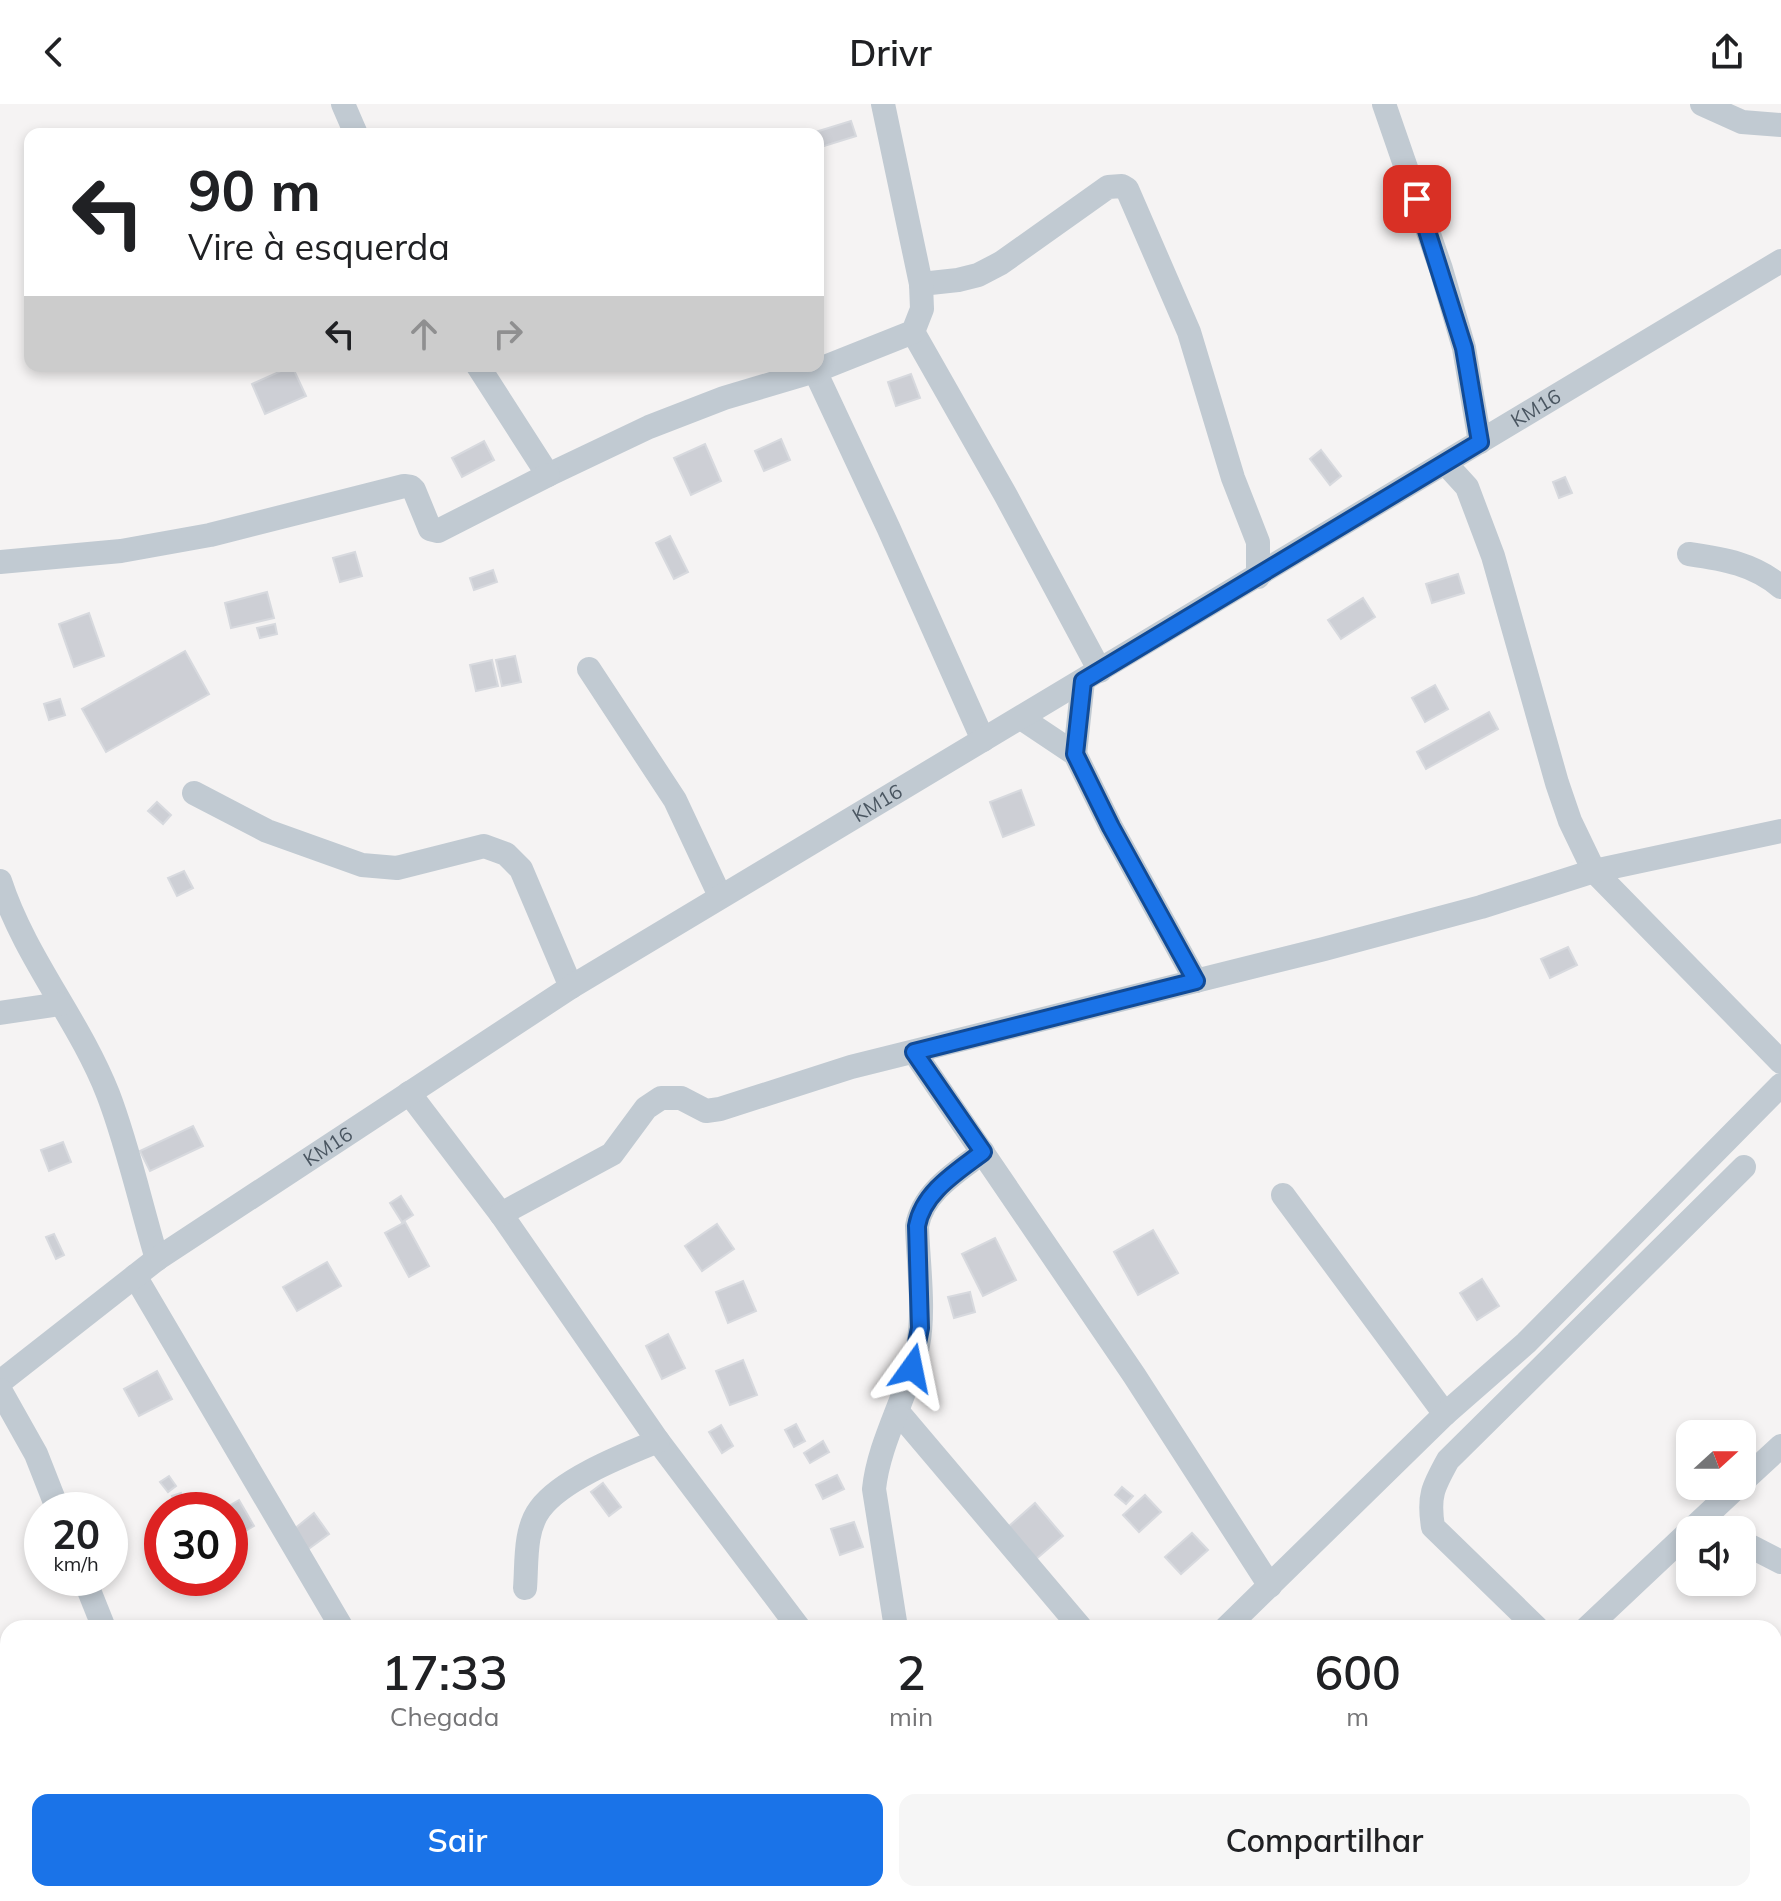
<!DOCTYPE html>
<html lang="pt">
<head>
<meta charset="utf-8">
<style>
  :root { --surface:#fff; --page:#f6f6f6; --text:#202124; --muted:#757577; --accent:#1a73e8 }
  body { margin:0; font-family:Mulish,sans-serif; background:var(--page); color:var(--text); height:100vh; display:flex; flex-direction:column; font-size:30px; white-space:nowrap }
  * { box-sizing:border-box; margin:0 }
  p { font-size:26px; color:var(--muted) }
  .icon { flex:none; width:44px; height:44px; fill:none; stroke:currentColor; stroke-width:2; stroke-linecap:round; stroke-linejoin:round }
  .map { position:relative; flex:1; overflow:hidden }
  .panel { position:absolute; left:0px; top:1516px; width:1782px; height:282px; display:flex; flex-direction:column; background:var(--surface); border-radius:24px 24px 0 0; box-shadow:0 4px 12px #0003 }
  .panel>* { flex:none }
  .guide { position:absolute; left:24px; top:24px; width:800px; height:244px; border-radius:16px; box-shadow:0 4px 12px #0003; background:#fff; color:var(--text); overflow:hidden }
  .needle { width:52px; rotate:69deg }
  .buttons { position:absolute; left:1676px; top:1316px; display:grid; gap:16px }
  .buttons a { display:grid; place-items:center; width:80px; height:80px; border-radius:16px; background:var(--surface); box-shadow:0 4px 12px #0003; font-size:40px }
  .speed { position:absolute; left:24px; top:1388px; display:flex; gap:16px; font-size:40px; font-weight:700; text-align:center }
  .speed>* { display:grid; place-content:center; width:104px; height:104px; border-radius:50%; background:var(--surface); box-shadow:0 4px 12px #0003; line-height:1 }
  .speed small { font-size:20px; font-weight:400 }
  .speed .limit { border:12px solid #d22; background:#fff; color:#111 }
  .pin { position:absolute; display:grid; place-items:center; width:68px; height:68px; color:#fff; margin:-34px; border-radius:16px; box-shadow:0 4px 12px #0006 }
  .me { position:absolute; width:88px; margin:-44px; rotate:12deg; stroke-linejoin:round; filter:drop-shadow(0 0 6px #0008) }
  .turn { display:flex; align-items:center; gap:28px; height:168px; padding:0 32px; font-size:36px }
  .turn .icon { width:104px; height:104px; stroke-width:2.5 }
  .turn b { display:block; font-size:56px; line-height:68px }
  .lanes { display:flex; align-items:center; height:76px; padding:0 32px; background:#0003; justify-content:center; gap:40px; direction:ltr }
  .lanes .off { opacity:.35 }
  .eta { display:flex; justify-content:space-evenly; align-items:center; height:136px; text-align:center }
  .eta b { font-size:48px; font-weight:600; line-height:56px }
  .button { display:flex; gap:16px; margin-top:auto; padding:16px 32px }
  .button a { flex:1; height:92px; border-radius:16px; background:var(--accent); color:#fff; font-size:32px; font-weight:600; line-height:92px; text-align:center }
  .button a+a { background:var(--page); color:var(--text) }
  header { display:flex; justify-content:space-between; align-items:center; height:104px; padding:0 32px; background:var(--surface); font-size:36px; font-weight:600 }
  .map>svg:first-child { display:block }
  .building { fill:#cdcfd5; stroke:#d7d9de; stroke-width:2 }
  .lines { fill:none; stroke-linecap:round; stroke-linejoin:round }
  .minor { stroke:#c1cad2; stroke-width:24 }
  .route-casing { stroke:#114b97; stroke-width:20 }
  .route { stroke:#1a73e8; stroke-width:14 }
  .labels { text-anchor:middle; stroke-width:6; stroke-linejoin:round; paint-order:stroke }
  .street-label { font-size:20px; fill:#4a5661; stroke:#fff }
</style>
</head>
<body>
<header><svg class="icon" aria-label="back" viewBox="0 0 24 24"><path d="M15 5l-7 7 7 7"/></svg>Drivr<svg class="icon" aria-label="share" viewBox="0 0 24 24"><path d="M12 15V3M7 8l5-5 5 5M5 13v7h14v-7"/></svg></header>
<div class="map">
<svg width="1781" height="1797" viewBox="0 0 1781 1797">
  <rect width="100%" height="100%" fill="#f5f3f3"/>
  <g class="building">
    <path d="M851 17 856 32 818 44V30H809Z"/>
    <path d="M292 262 306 292 265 310 252 280Z"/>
    <path d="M911 270 920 294 896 302 888 278Z"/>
    <path d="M781 335 790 356 764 367 755 347Z"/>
    <path d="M484 337 494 356 462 373 452 354Z"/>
    <path d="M705 340 721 377 691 391 674 354Z"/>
    <path d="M1321 346 1341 372 1330 381 1310 355Z"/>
    <path d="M1565 373 1572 389 1559 394 1553 378Z"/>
    <path d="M670 432 688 468 674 475 656 439Z"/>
    <path d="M355 448 362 472 340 478 333 454Z"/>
    <path d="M493 466 497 478 474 486 470 474Z"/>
    <path d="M1458 470 1464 489 1432 499 1426 480Z"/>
    <path d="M267 488 274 514 231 524 225 499Z"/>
    <path d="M1363 494 1375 513 1341 535 1328 516Z"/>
    <path d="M89 509 104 552 74 563 59 520Z"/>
    <path d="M275 520 277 530 260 534 257 524Z"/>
    <path d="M185 547 209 590 106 648 82 605Z"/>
    <path d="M515 552 521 578 502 582 496 556Z"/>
    <path d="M492 556 498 582 476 587 470 561Z"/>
    <path d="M1435 581 1448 605 1425 618 1412 594Z"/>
    <path d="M60 595 65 611 49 616 44 600Z"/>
    <path d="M1489 608 1498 625 1426 665 1417 648Z"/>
    <path d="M1021 686 1034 721 1003 733 990 698Z"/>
    <path d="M157 698 171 711 163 720 148 707Z"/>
    <path d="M184 767 193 784 177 792 168 774Z"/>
    <path d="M1568 843 1577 861 1550 874 1541 855Z"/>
    <path d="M193 1022 203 1042 150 1067 140 1047Z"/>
    <path d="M63 1038 71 1058 49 1067 41 1046Z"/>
    <path d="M401 1092 413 1111 402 1118 390 1099Z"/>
    <path d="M405 1118 429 1162 409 1173 385 1129Z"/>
    <path d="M717 1120 734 1145 702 1167 685 1142Z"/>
    <path d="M1153 1126 1178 1169 1138 1191 1114 1148Z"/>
    <path d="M54 1130 64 1151 56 1155 46 1133Z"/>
    <path d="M995 1134 1016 1176 983 1192 962 1150Z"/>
    <path d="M327 1158 341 1182 297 1207 283 1183Z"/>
    <path d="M1482 1175 1499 1202 1477 1216 1460 1189Z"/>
    <path d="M743 1177 756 1207 728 1219 716 1188Z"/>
    <path d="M970 1188 975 1208 954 1214 948 1193Z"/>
    <path d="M668 1230 685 1264 662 1275 646 1242Z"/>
    <path d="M743 1256 757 1291 730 1301 716 1267Z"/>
    <path d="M157 1267 172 1295 139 1312 124 1285Z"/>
    <path d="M796 1320 805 1337 794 1343 785 1326Z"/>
    <path d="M721 1321 733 1342 722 1349 709 1328Z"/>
    <path d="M823 1337 829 1348 810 1359 804 1349Z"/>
    <path d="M837 1371 844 1385 823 1395 816 1381Z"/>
    <path d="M169 1372 176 1382 168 1388 160 1378Z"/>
    <path d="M603 1379 621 1403 609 1412 591 1388Z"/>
    <path d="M1122 1383 1133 1392 1126 1400 1115 1391Z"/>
    <path d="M181 1389 187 1406H177L172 1392Z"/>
    <path d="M1145 1391 1161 1408 1139 1428 1123 1411Z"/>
    <path d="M239 1396 254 1422 230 1436V1406H222Z"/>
    <path d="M1035 1399 1063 1432 1036 1455 1008 1423Z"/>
    <path d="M314 1409 329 1430 307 1446 293 1426Z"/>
    <path d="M854 1418 863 1443 840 1451 831 1425Z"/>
    <path d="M1192 1429 1208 1446 1181 1470 1165 1453Z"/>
    <path d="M618 1790H632L637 1797H616L613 1793Z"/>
  </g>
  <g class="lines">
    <g class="minor">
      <path d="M343 0 356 30"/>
      <path d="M1384 0 1441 165 1464 244 1480 338"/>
      <path d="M1702 0 1742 18 1781 21"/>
      <path d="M921 180 958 176 978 171 1001 159 1108 83 1122 82 1127 85 1189 228 1233 374 1258 438V473"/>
      <path d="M913 228 1005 390 1100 567"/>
      <path d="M478 262 548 371 649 323 724 294 815 267 913 228 922 205 921 180 883 0"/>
      <path d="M815 267 888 423 983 636"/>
      <path d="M1446 360 1467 383 1493 452 1557 679 1570 717 1594 767 1781 958"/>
      <path d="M1689 450C1724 455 1754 460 1781 483"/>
      <path d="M0 458 121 447 210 431 404 382 411 383 414 386 430 425 438 427 548 371"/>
      <path d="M589 565 675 696 720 792"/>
      <path d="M1021 614 1075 650 1111 723 1196 877"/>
      <path d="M1075 650 1083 577"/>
      <path d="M194 689 267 727 362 761 397 764 484 742 506 750 521 765 571 883"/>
      <path d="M0 777C25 854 79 916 108 990 128 1042 141 1102 157 1155"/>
      <path d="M0 909 60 900"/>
      <path d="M914 948 1134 1271 1270 1482"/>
      <path d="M409 989 501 1110 658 1337 799 1524"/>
      <path d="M1283 1091 1445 1310"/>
      <path d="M501 1110 612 1050 646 1004 661 994H681L706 1007 720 1005 851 963 1324 845 1481 803 1594 767 1781 727"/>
      <path d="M135 1172 342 1524"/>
      <path id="s1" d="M0 1278 157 1155 571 883 1781 157"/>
      <path d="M0 1286 36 1350 58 1406"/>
      <path d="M898 1308 1081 1524"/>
      <path d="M1742 1378 1781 1342"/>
      <path d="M1691 1426 1738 1382"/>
      <path d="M1742 1438 1781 1458"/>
      <path d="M84 1474 104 1524"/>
      <path d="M525 1484C527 1460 524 1426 540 1405 562 1375 624 1351 658 1337"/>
      <path d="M896 1524 874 1385C879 1336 909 1290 918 1241 925 1207 918 1157 917 1122 923 1088 957 1068 983 1048"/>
      <path d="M1226 1524 1445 1310 1526 1239 1781 981"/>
      <path d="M1537 1524 1433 1423C1428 1392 1433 1383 1448 1356L1744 1063"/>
      <path d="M1587 1524 1690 1427"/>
      <path d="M1774 1665 1781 1669"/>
      <path d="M0 1728 8 1733"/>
      <path d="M90 1790 100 1797"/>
      <path d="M450 1790 453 1797"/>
      <path d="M1254 1790 1267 1797"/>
      <path d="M723 1797 731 1790"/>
      <path d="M1047 1797 1050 1790"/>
      <path d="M1079 1797 1083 1790"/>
      <path d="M1333 1797 1338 1790"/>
    </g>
  </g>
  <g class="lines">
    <defs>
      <path id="route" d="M912 1264 920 1224 917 1122C923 1088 957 1068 983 1048L914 948 1196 877 1111 723 1075 650 1083 577 1480 338 1464 244 1417 95"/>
    </defs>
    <use href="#route" class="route-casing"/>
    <use href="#route" class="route"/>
  </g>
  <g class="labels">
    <g class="street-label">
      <text dy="7" stroke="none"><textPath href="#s1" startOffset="1820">KM16</textPath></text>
      <text dy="7" stroke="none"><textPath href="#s1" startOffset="1052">KM16</textPath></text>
      <text dy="7" stroke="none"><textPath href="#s1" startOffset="404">KM16</textPath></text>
    </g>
  </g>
</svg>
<div class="buttons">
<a><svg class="needle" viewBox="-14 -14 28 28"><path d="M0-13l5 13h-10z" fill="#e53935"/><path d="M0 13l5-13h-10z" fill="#757577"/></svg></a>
<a><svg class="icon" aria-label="sound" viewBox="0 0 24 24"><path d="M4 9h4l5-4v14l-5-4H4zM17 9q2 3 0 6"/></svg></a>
</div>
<div class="speed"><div>20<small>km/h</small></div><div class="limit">30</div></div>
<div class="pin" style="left:1417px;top:95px;background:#d93025"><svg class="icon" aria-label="arrive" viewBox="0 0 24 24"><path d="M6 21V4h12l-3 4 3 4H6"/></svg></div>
<svg class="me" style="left:912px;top:1264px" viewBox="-20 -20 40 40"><path d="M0-17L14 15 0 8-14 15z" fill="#1a73e8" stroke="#fff" stroke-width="4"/></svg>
<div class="guide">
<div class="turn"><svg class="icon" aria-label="left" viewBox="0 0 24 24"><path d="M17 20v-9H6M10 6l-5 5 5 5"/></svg><div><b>90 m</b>Vire à esquerda</div></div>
<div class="lanes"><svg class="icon" aria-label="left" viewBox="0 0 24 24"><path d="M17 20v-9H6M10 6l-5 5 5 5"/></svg><svg class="icon off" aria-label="ahead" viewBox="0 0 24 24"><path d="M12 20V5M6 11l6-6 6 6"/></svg><svg class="icon off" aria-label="right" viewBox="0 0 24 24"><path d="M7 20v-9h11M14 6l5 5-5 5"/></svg></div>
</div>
<section class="panel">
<div class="eta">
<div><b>17:33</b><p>Chegada</p></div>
<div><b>2</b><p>min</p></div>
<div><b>600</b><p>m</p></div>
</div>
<div class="button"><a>Sair</a><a>Compartilhar</a></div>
</section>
</div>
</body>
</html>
